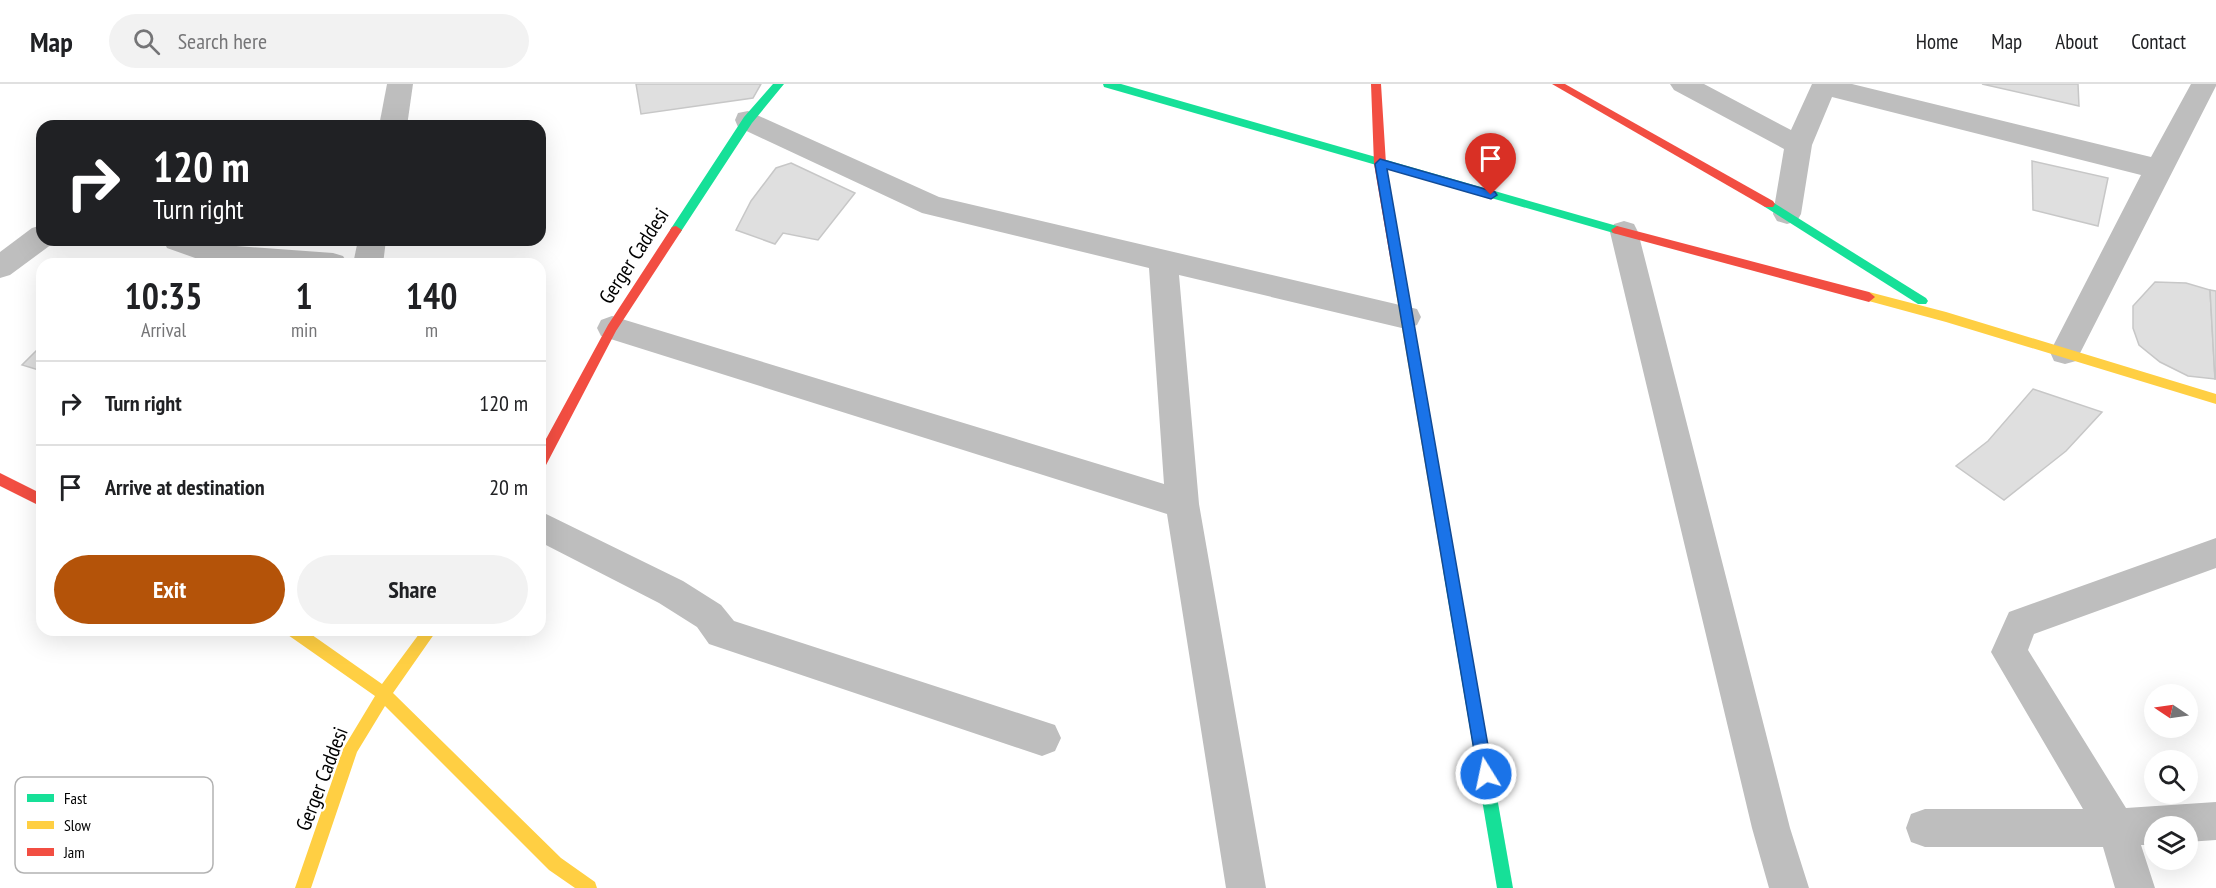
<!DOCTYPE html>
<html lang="en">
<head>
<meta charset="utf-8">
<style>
  :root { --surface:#fff; --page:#f2f2f2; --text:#202124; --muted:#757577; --line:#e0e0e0; --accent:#b45309 }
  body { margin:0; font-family:"PT Sans Narrow",sans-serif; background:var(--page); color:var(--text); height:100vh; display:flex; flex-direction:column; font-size:22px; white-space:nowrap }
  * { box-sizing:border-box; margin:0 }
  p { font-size:20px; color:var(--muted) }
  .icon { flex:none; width:33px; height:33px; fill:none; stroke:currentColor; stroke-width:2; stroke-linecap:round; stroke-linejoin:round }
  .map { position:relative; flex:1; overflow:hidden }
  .drawer { position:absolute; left:36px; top:174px; width:510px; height:378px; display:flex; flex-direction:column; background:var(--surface); border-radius:18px; box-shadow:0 6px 24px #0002 }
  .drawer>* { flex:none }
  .top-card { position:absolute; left:36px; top:36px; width:510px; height:126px; border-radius:18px; box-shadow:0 6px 24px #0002; background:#202124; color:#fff; overflow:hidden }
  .needle { width:39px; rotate:283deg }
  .controls { position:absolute; left:2144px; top:600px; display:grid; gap:12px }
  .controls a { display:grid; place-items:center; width:54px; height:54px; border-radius:50%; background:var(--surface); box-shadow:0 6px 24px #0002; font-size:30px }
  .pin { position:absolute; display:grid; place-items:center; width:51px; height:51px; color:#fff; margin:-62px -26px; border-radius:50% 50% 50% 0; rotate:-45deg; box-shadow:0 0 6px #0007 }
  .pin .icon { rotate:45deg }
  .me { position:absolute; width:66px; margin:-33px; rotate:350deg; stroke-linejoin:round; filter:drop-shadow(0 0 4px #0008) }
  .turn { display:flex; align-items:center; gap:21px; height:126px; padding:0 18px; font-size:27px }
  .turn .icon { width:78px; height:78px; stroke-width:2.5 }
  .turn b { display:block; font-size:42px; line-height:51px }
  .eta { display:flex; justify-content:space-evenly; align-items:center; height:102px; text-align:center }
  .eta b { font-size:36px; font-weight:800; line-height:42px }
  .button { display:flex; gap:12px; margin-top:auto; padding:12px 18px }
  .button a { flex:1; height:69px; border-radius:36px; background:var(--accent); color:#fff; font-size:24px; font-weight:800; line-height:69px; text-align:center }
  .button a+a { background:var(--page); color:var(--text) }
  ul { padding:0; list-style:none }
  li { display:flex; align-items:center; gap:18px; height:84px; padding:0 18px; border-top:2px solid var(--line) }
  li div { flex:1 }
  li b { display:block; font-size:22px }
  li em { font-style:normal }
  header { display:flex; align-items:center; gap:36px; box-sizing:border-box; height:84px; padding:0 30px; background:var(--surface); border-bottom:2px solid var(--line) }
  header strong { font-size:28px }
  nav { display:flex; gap:33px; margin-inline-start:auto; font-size:21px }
  .search { width:420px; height:54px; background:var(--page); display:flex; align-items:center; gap:15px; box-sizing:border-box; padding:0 21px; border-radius:33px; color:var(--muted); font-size:22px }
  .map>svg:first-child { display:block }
  .building { fill:#dfdfdf; stroke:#c7c7c7; stroke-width:1.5 }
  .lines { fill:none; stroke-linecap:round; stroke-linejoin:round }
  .street { fill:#bebebe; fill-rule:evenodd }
  .fast { fill:#16e098; fill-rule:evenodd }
  .slow { fill:#ffcf43; fill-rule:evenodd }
  .jam { fill:#f24e42; fill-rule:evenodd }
  .route { fill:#1a73e8; stroke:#114b97; stroke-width:1.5 }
  .labels { text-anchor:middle; stroke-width:4.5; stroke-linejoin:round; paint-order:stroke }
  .street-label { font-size:21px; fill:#000; stroke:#fff }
  .key { fill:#fff; stroke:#b2b2b2; stroke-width:1.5 }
  .key-label { font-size:16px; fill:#000 }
</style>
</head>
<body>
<header>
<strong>Map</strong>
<div class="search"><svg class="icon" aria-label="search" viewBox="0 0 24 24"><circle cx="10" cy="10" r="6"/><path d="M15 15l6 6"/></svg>Search here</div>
<nav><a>Home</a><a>Map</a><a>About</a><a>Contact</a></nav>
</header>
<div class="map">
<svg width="2216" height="804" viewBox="0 0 2216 804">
  <rect width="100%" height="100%" fill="#fff"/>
  <g class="building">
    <path d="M636 0H761L753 14 641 30Z"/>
    <path d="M1982 0H2078L2079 22Z"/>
    <path d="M2032 77 2108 94 2098 142 2033 126Z"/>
    <path d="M791 79 855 109 818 156 783 149 775 160 736 146 751 117 776 84Z"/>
    <path d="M2155 198 2186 199 2210 206 2215 295 2188 292 2160 278 2139 261 2133 244V222Z"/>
    <path d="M2210 206 2216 207V295H2215Z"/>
    <path d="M42 261V287L22 281Z"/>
    <path d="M2033 305 2102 328 2066 367 2004 416 1956 382 1988 357Z"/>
  </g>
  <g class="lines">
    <g class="street">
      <path d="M387 0H413L407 42H379Z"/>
      <path d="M1670 0H1704L1791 46 1812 0H1852L2151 73 2191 0H2216V2L2076 277 2065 280 2054 277 2050 268 2141 91 1832 13 1812 61 1801 130 1797 137 1787 140 1777 137 1773 130 1784 65 1674 6Z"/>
      <path d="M748 27 939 113 1417 225 1421 233 1417 241 1406 245 1179 191 1199 420 1266 804H1226L1167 430 601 252 597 244 601 236 612 232 1164 400 1149 184 922 129 738 43 735 36 738 29Z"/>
      <path d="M1624 137 1634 140 1638 148 1790 744 1809 804H1769L1752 744 1610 148 1614 140Z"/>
      <path d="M42 141V156H54L52 160 10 191 0 194V168L32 144Z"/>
      <path d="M163 156H208L223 161 333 169 343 172 348 180H212L167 164Z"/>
      <path d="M358 156H386L383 180H353Z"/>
      <path d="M540 427 683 497 721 521 734 537 1055 641 1061 654 1055 667 1042 672 709 560 697 543 659 519 540 458Z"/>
      <path d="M2216 454V484L2034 550 2028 566 2126 724 2216 718V756L2187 758V742H2154V761H2141L2155 804H2115L2103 763H1925L1911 758 1906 744 1911 730 1925 725H2083L1991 568 2009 528Z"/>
    </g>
    <g class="fast">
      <path d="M773 0H784L752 39 680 149H672L670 146 672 143 744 33Z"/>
      <path d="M1103 0H1121L1617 142 1623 146 1617 150 1104 3Z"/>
      <path d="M1769 116 1926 214 1928 217 1926 220H1918L1765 123 1763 120Z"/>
      <path d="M1450 480 1455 482 1457 486 1513 804H1497L1443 486 1445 482Z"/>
    </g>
    <g class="slow">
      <path d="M1398 180 1404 185 1457 486 1455 490 1450 492 1445 490 1443 486 1392 185Z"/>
      <path d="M1869 208 1946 228 2216 310V320L1946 238 1865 216 1863 213 1865 210Z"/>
      <path d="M286 546H305L382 600 422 546H437L393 609 561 774 595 798 597 804H575L549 786 385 622 357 668 311 804H295L343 665 375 612 288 551Z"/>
    </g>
    <g class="jam">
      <path d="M1371 0H1381L1386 80 1404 185 1398 190 1392 185 1374 80Z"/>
      <path d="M1552 0H1565L1773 117 1775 120 1773 123H1765Z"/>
      <path d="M676 142 682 146 616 247 545 383 540 385V366L608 241 672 143Z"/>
      <path d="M1617 142 1869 208 1875 213 1869 218 1613 149 1611 146Z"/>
      <path d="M0 389 42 410V423L0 402Z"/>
    </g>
  </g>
  <path class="route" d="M1380 75 1495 108 1497 111 1491 115 1387 85 1493 690 1491 695 1486 697 1480 695 1478 690 1375 80Z"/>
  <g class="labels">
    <g class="street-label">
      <text transform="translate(634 172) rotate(-57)" y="7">Gerger Caddesi</text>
      <text transform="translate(322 695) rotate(-69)" y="7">Gerger Caddesi</text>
    </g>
  </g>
  <rect x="15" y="693" width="198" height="96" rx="9" class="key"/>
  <rect x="27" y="710" width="27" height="8" fill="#16e098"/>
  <rect x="27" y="737" width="27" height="8" fill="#ffcf43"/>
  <rect x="27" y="764" width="27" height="8" fill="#f24e42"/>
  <g class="key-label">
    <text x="64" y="720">Fast</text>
    <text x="64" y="747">Slow</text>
    <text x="64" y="774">Jam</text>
  </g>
</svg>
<div class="controls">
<a><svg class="needle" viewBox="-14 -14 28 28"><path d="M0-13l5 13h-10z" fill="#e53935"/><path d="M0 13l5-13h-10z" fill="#757577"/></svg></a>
<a><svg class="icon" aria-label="search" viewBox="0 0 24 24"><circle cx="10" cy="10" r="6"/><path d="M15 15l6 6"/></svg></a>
<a><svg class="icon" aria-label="layers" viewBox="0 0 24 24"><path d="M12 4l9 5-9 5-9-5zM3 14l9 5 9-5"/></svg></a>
</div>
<div class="pin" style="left:1491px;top:111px;background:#d93025"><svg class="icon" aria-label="arrive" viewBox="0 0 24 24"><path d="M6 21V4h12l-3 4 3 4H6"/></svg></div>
<svg class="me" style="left:1486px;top:690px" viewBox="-20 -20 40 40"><circle r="17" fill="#1a73e8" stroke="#fff" stroke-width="3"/><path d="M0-11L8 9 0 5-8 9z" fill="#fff"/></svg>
<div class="top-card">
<div class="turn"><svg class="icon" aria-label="right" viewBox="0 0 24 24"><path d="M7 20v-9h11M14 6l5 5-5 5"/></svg><div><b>120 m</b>Turn right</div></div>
</div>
<section class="drawer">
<div class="eta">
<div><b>10:35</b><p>Arrival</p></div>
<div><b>1</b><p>min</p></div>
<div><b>140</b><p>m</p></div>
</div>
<ul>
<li><svg class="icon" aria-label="right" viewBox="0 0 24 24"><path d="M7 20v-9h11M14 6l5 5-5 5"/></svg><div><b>Turn right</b></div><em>120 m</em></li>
<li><svg class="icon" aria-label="arrive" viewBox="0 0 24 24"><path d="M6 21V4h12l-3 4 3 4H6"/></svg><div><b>Arrive at destination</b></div><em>20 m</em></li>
</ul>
<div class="button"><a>Exit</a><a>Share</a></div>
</section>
</div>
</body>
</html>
